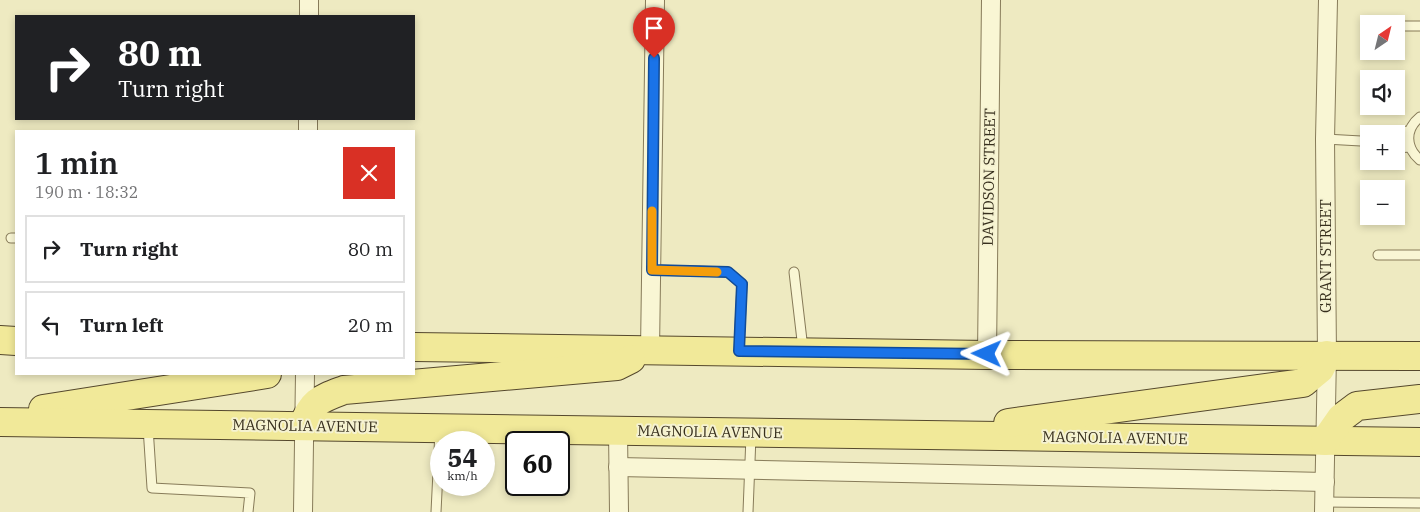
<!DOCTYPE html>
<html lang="en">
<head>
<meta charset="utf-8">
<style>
  :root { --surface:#fff; --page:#f6f6f6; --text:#202124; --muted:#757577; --line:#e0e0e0 }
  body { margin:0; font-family:"IBM Plex Serif",serif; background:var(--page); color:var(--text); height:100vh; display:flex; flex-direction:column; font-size:19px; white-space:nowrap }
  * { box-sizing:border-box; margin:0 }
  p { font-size:16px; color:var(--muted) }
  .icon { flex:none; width:28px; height:28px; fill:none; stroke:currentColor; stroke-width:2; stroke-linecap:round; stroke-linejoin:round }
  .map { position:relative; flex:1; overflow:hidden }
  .drawer { position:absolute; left:15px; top:130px; width:400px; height:245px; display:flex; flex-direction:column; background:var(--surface); border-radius:0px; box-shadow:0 2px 8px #0003 }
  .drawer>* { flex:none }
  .hud { position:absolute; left:15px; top:15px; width:400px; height:105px; border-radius:0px; box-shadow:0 2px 8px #0003; background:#202124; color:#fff; overflow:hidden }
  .needle { width:32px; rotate:35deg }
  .controls { position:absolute; left:1360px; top:15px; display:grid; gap:10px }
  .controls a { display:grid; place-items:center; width:45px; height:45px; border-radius:0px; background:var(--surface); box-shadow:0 2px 8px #0003; font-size:25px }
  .speed { position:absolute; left:430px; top:431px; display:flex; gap:10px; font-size:25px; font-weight:700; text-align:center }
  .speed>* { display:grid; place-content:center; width:65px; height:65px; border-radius:50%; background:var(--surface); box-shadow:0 2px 8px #0003; line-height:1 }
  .speed small { font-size:12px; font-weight:400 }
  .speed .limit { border:2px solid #111; border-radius:8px; background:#fff; color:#111 }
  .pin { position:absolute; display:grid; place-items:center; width:42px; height:42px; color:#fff; margin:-51px -21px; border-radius:50% 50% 50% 0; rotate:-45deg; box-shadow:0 0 5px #0007 }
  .pin .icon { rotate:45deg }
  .me { position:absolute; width:55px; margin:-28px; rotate:271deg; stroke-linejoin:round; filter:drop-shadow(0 0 4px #0008) }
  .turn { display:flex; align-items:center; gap:18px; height:105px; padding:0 20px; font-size:22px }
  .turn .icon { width:65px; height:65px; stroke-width:2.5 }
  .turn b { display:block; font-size:35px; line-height:42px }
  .round { display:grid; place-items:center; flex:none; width:52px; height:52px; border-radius:0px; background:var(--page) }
  .headline { display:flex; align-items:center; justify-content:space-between; height:85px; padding:0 20px }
  h1 { font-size:30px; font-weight:600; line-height:38px }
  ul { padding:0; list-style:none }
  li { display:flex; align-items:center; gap:15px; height:68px; margin:0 10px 8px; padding:0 10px; border:2px solid var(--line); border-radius:0px }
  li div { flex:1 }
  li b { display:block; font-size:19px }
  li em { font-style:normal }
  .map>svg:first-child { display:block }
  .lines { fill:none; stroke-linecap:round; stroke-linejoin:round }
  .service-casing { stroke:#877b59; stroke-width:11 }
  .minor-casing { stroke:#877b59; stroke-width:20 }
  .primary-casing { stroke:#55482d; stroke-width:30 }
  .service { stroke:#f9f6d4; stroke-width:9 }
  .minor { stroke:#f9f6d4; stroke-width:18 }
  .primary { stroke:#f1e999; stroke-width:28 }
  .route-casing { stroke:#114b97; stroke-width:12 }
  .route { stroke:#1a73e8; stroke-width:9 }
  .slow { stroke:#f59e0b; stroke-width:9 }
  .labels { text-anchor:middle; stroke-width:4; stroke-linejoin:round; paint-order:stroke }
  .street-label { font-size:15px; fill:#372f1d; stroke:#f5f2d1 }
</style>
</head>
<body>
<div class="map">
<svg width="1420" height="512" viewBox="0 0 1420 512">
  <rect width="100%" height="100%" fill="#eeeac1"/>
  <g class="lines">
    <defs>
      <g id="service">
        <path d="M1396 26H1420"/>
        <path d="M1420 117C1405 129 1405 147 1420 160"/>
        <path d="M1373 134 1409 131"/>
        <path d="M1325 139 1361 141 1369 144"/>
        <path d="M1396 148 1410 147"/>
        <path d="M11 238H16"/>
        <path d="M1378 255H1420"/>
        <path d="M651 270 728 272 742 284 739 349"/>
        <path d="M794 272 803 349"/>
        <path d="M148 427 152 488 250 493 248 512"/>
        <path d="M1324 502 1420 503"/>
        <path d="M436 512 440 431"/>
        <path d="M748 512 751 436"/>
      </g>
      <g id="minor">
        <path d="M309 16V0"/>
        <path d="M308 131V119"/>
        <path d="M650 350 655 0"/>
        <path d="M987 355 991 0"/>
        <path d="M618 431 619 512"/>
        <path d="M618 467 1325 482"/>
        <path d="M303 512 305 374"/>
        <path d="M1324 512 1327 355 1325 139 1328 0"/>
      </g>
      <g id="primary">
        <path d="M0 340 16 341"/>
        <path d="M414 347 987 355 1420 356"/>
        <path d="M43 409 267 374"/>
        <path d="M0 422 1420 442"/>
        <path d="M1008 423 1303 383 1320 369 1327 355"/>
        <path d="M303 426C312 401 320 399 344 390L617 366 631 359"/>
        <path d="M1325 441 1341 418 1357 406 1420 399"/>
      </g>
    </defs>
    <use href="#service" class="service-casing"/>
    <use href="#minor" class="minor-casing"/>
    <use href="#primary" class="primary-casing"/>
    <use href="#service" class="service"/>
    <use href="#minor" class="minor"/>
    <use href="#primary" class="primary"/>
  </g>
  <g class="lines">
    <defs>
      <path id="route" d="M654 58 652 270 728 272 742 284 739 351 987 354"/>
    </defs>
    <use href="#route" class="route-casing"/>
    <use href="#route" class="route"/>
    <path class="slow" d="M652 211V270L717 272"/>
  </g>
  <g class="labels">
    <g class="street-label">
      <text transform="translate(989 177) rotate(-89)" y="5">DAVIDSON STREET</text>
      <text transform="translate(1326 256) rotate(-90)" y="5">GRANT STREET</text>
      <text transform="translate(305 426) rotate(1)" y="5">MAGNOLIA AVENUE</text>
      <text transform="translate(710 432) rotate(1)" y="5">MAGNOLIA AVENUE</text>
      <text transform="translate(1115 438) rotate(1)" y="5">MAGNOLIA AVENUE</text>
    </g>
  </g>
</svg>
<div class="controls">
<a><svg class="needle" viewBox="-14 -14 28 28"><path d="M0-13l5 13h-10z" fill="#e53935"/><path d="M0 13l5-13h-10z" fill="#757577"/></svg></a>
<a><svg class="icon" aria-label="sound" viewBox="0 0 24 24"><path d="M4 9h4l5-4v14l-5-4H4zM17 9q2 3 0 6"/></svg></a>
<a>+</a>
<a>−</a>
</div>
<div class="speed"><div>54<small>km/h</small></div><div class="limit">60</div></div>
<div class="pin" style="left:654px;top:58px;background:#d93025"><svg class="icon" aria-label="arrive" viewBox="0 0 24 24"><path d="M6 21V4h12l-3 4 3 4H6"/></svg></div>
<svg class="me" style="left:987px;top:354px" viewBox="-20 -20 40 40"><path d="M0-17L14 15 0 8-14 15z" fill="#1a73e8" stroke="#fff" stroke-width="4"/></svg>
<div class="hud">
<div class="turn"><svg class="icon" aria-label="right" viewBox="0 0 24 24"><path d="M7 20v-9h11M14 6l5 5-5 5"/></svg><div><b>80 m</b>Turn right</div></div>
</div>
<section class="drawer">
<div class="headline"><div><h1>1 min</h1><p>190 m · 18:32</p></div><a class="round" style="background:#d93025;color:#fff"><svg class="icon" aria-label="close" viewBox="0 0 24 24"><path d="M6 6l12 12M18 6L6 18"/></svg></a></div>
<ul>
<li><svg class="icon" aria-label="right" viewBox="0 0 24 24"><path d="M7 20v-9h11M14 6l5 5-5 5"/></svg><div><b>Turn right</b></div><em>80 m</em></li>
<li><svg class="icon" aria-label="left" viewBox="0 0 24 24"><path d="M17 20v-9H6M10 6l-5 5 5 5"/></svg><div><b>Turn left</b></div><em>20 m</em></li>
</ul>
</section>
</div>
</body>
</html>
